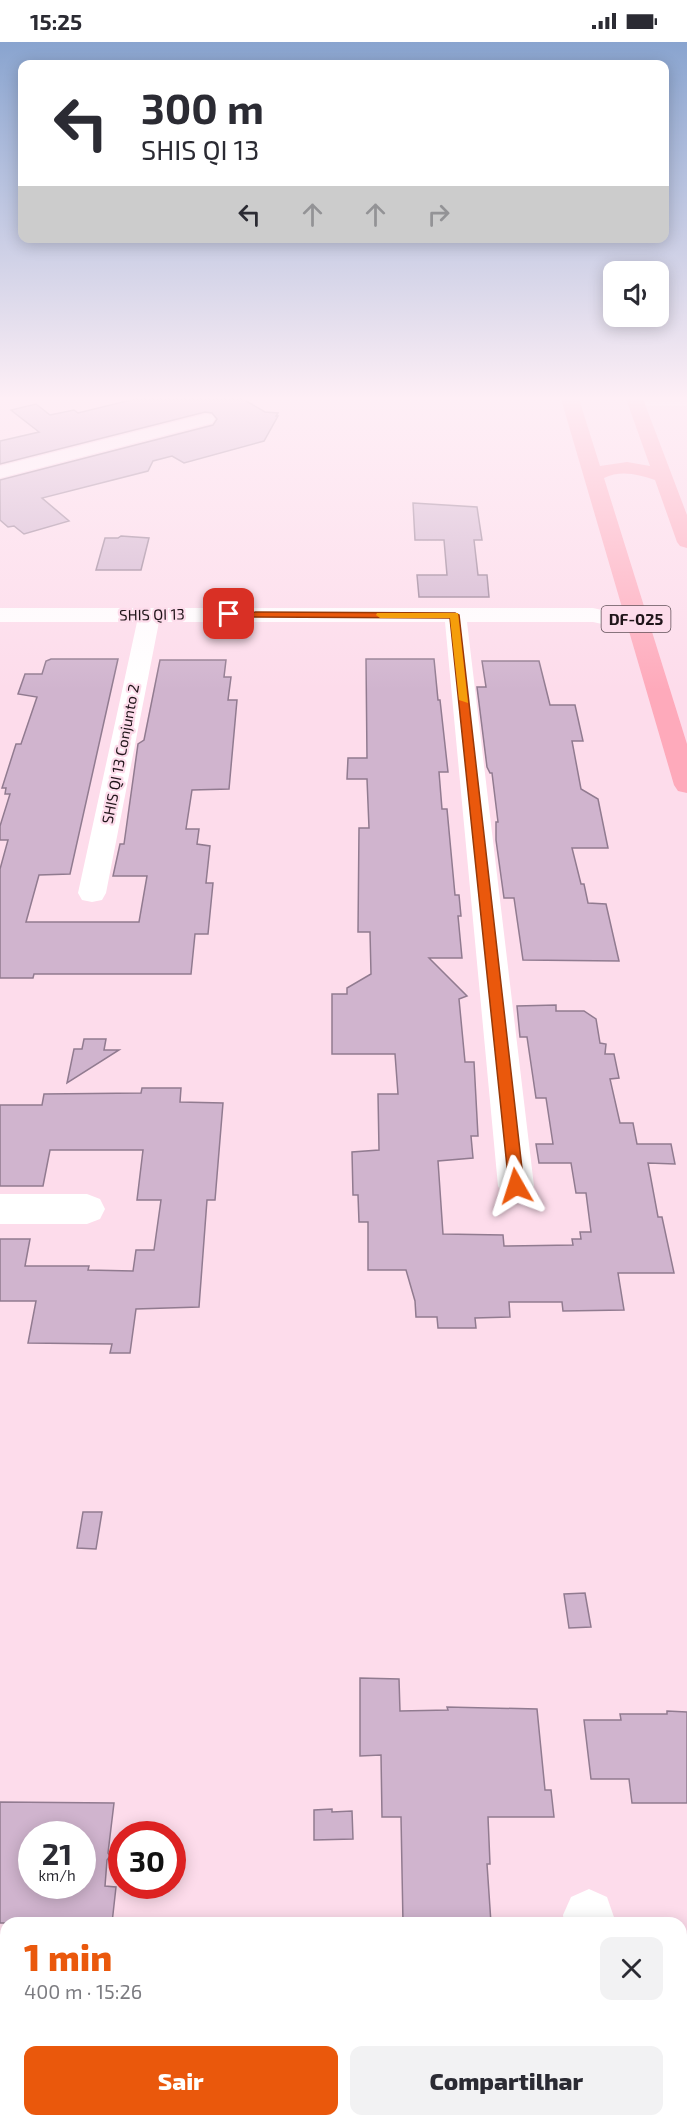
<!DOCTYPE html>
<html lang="pt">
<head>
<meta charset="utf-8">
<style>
  :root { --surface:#fff; --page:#f2f2f3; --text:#2b2b33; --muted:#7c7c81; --accent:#ea580c }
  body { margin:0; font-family:"Exo 2",sans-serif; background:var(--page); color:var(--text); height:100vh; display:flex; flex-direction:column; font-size:22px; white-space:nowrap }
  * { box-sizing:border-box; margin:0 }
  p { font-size:20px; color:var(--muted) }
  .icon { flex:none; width:33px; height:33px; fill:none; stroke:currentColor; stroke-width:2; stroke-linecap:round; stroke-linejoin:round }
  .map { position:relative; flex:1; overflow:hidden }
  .side { position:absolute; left:0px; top:1875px; width:687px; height:210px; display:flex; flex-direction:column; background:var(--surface); border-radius:18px 18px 0 0; box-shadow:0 3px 15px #0003 }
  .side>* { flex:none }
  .guide { position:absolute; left:18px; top:18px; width:651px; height:183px; border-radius:12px; box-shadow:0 3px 15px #0003; background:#fff; color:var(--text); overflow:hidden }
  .tools { position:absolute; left:603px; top:219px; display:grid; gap:12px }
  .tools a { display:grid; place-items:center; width:66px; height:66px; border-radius:12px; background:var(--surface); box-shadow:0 3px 15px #0003; font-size:30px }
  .speed { position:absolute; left:18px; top:1779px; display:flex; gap:12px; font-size:30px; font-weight:700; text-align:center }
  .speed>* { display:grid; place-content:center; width:78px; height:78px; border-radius:50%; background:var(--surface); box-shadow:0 3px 15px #0003; line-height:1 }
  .speed small { font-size:15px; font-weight:400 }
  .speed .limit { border:9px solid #d22; background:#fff; color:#111 }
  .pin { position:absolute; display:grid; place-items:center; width:51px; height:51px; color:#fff; margin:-26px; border-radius:12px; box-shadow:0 3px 9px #0006 }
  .me { position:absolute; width:66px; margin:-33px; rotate:354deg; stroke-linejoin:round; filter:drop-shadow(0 0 4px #0008) }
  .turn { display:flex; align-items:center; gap:21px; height:126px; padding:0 24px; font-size:27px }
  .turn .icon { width:78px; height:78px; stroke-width:2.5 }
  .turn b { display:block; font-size:42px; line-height:51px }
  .lanes { display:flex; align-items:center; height:57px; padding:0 24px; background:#0003; justify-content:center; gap:30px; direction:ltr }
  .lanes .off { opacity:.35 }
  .round { display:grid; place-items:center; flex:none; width:63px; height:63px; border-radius:12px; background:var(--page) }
  .head { display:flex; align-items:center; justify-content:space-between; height:102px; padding:0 24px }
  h1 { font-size:36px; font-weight:800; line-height:45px; color:var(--accent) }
  .cta { display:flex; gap:12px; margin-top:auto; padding:12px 24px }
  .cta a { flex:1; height:69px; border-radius:12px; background:var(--accent); color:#fff; font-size:24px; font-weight:800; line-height:69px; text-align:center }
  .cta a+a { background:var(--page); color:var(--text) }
  .status { display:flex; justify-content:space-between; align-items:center; height:42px; padding:0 30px; background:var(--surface); direction:ltr }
  .status svg { height:16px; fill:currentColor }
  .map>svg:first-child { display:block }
  .building { fill:#d0b4ce; stroke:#917b90; stroke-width:1.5; fill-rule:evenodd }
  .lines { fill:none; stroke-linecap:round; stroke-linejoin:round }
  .minor { fill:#fff; fill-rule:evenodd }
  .major { fill:#feaabb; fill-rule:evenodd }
  .route { fill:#ea580c; stroke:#983908; stroke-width:1.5 }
  .slow { fill:#f59e0b }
  .labels { text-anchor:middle; stroke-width:4.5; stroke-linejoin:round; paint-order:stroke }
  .far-street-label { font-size:15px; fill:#20151a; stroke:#fddceb }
  .shield { fill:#fddceb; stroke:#625159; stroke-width:1.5 }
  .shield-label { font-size:16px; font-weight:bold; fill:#20151a }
</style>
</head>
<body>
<div class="status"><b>15:25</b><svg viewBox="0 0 49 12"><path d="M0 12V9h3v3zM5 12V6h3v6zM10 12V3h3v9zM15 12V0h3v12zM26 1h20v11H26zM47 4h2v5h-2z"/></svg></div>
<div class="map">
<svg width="687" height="2085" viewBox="0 0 687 2085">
  <rect width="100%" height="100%" fill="#fddceb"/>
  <g class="building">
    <path d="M135 357H243L265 370 278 371 276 374H278L264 399 184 421 172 414 153 419 148 429 42 456 69 479 24 492 14 484 8 485 0 478V438L213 383 217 377 212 371 205 370 0 422V399L39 390 11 368 36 362 50 373 74 368 78 371Z"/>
    <path d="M413 461 477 465 482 498H474L478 533H487L489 555H419L417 533H447L444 498H415Z"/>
    <path d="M121 494 149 496 141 528H96L105 496H118Z"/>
    <path d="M51 617H118L70 832 39 833 26 880H139L147 834H113L120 802H124L138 702 144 698 160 618H226L224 635H231L228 658H237L229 747 192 748 186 787H199L197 802 210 804 206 841H213L208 892H195L191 932H34L33 936H0V827L8 798H0V784L10 752H5L6 746H2L16 702H21L37 655 18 652 25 632H42L46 619Z"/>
    <path d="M366 617H434L438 658H440L448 730H439L442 767H447L455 853H459L461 874H458L462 916H429L467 954 459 957 465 1020H474L478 1094H471L473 1116 438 1119 443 1192 503 1193 504 1204 573 1203 572 1197H581L580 1190H591L586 1151H576L571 1121H539L536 1102H553L546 1056H536L527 995H520L517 964 556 963V969H584L596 977 600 1001 606 1002 605 1012H614L619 1036 610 1037 620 1081H633L637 1102H671L675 1122 648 1121 658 1175H662L674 1231H618L624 1268 563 1269 562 1260H509L510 1275 475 1276 476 1286H438L437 1275H416L415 1259 406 1228H368V1180H359L358 1153H353L352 1110 379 1108 378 1052H398L395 1012H332V952H347V946L371 932 370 890H358L359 786H369L367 737H347L348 716H367Z"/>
    <path d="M482 619H539L550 663H575L583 699H572L581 747 598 757 608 806H572L581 842H584L588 861 606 862 619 919 523 918 514 856H504L496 798V780H498L492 731H490L487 725 477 645H486Z"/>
    <path d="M84 997H106L104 1008H119L67 1041 74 1007H82Z"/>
    <path d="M142 1046H181L180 1060 223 1061 215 1158H207L199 1265 136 1267 130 1311H110L112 1302 28 1301 36 1259H0V1197H30L25 1224H89L88 1228 133 1229 136 1208H154L161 1158H137L143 1108H50L43 1144H0V1063H42L44 1052 141 1051Z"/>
    <path d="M83 1470H102L96 1507 77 1506Z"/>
    <path d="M585 1551 591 1585 569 1586 564 1552Z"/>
    <path d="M360 1636 399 1637 400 1669 448 1668 447 1665 537 1667 545 1748H551L554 1775H488L490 1822H487L491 1881H403L401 1775H382L381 1713 360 1714Z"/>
    <path d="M667 1669 687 1670V1761H632L629 1737H591L584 1678H621L620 1672H667Z"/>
    <path d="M0 1760 114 1761 108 1811 110 1814 107 1818 105 1844 116 1845 112 1881H0ZM32 1792H82V1844H32Z"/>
    <path d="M332 1767V1770L352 1769 353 1797 314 1798V1768Z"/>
  </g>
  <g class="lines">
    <g class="minor">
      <path d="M629 357H687V364H636L630 363 627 359Z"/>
      <path d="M206 372 212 373 215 377 212 381 0 436V424Z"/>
      <path d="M0 566H593L646 578 649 583 646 588 638 590 593 580H467L534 1144 528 1154 516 1158 504 1154 498 1144 445 580H159L106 851 102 858 92 860 82 858 78 851 137 580H0Z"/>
      <path d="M0 1152H87L100 1157 105 1167 100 1177 87 1182H0Z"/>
      <path d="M589 1847 607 1855 616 1881H564L563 1873 571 1855Z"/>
      <path d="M584 2079H640L642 2085H584Z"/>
    </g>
    <path class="major" d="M561 357H579L600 424 627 420 650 424 626 357H643L687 473V506L680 504 677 500 655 438C638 432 620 428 604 436L687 702V751L678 749 674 743Z"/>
  </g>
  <linearGradient id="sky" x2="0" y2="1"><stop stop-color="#89a4cf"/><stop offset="0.55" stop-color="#feeff6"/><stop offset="1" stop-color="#feeff6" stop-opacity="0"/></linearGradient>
  <rect width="687" height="648" fill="url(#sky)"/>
  <path class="route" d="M226 570 455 571 459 573 524 1144 522 1148H511L509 1144 450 576 229 575 224 572Z"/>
  <path class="slow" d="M377 571H458L468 661 459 658 450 576H380L376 573Z"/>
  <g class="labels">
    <g class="far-street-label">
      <text transform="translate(152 573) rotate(-1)" y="5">SHIS QI 13</text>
      <text transform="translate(121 712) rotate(-79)" y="5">SHIS QI 13 Conjunto 2</text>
    </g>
    <rect class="shield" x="601.5" y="564" width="69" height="26" rx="4.5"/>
    <g class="shield-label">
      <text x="636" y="583">DF-025</text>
    </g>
  </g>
</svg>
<div class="tools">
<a><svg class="icon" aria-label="sound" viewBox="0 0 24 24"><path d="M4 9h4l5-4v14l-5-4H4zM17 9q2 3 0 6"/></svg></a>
</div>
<div class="speed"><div>21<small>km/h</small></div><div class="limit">30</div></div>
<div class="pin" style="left:229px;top:572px;background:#d93025"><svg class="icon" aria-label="arrive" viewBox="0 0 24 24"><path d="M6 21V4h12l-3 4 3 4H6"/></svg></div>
<svg class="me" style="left:516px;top:1144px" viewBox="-20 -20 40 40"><path d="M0-17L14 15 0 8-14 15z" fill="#ea580c" stroke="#fff" stroke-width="4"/></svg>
<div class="guide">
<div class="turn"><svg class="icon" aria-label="left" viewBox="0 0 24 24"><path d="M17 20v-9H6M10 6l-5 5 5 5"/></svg><div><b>300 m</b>SHIS QI 13</div></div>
<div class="lanes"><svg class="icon" aria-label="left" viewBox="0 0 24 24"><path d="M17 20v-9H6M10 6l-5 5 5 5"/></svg><svg class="icon off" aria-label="ahead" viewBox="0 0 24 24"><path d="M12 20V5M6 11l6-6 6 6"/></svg><svg class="icon off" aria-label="ahead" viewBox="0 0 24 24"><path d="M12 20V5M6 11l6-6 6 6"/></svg><svg class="icon off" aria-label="right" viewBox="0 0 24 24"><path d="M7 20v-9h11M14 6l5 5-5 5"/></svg></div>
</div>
<section class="side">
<div class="head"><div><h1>1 min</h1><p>400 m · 15:26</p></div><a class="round"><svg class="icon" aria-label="close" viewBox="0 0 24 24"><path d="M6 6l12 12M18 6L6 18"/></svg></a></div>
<div class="cta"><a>Sair</a><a>Compartilhar</a></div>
</section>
</div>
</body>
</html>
